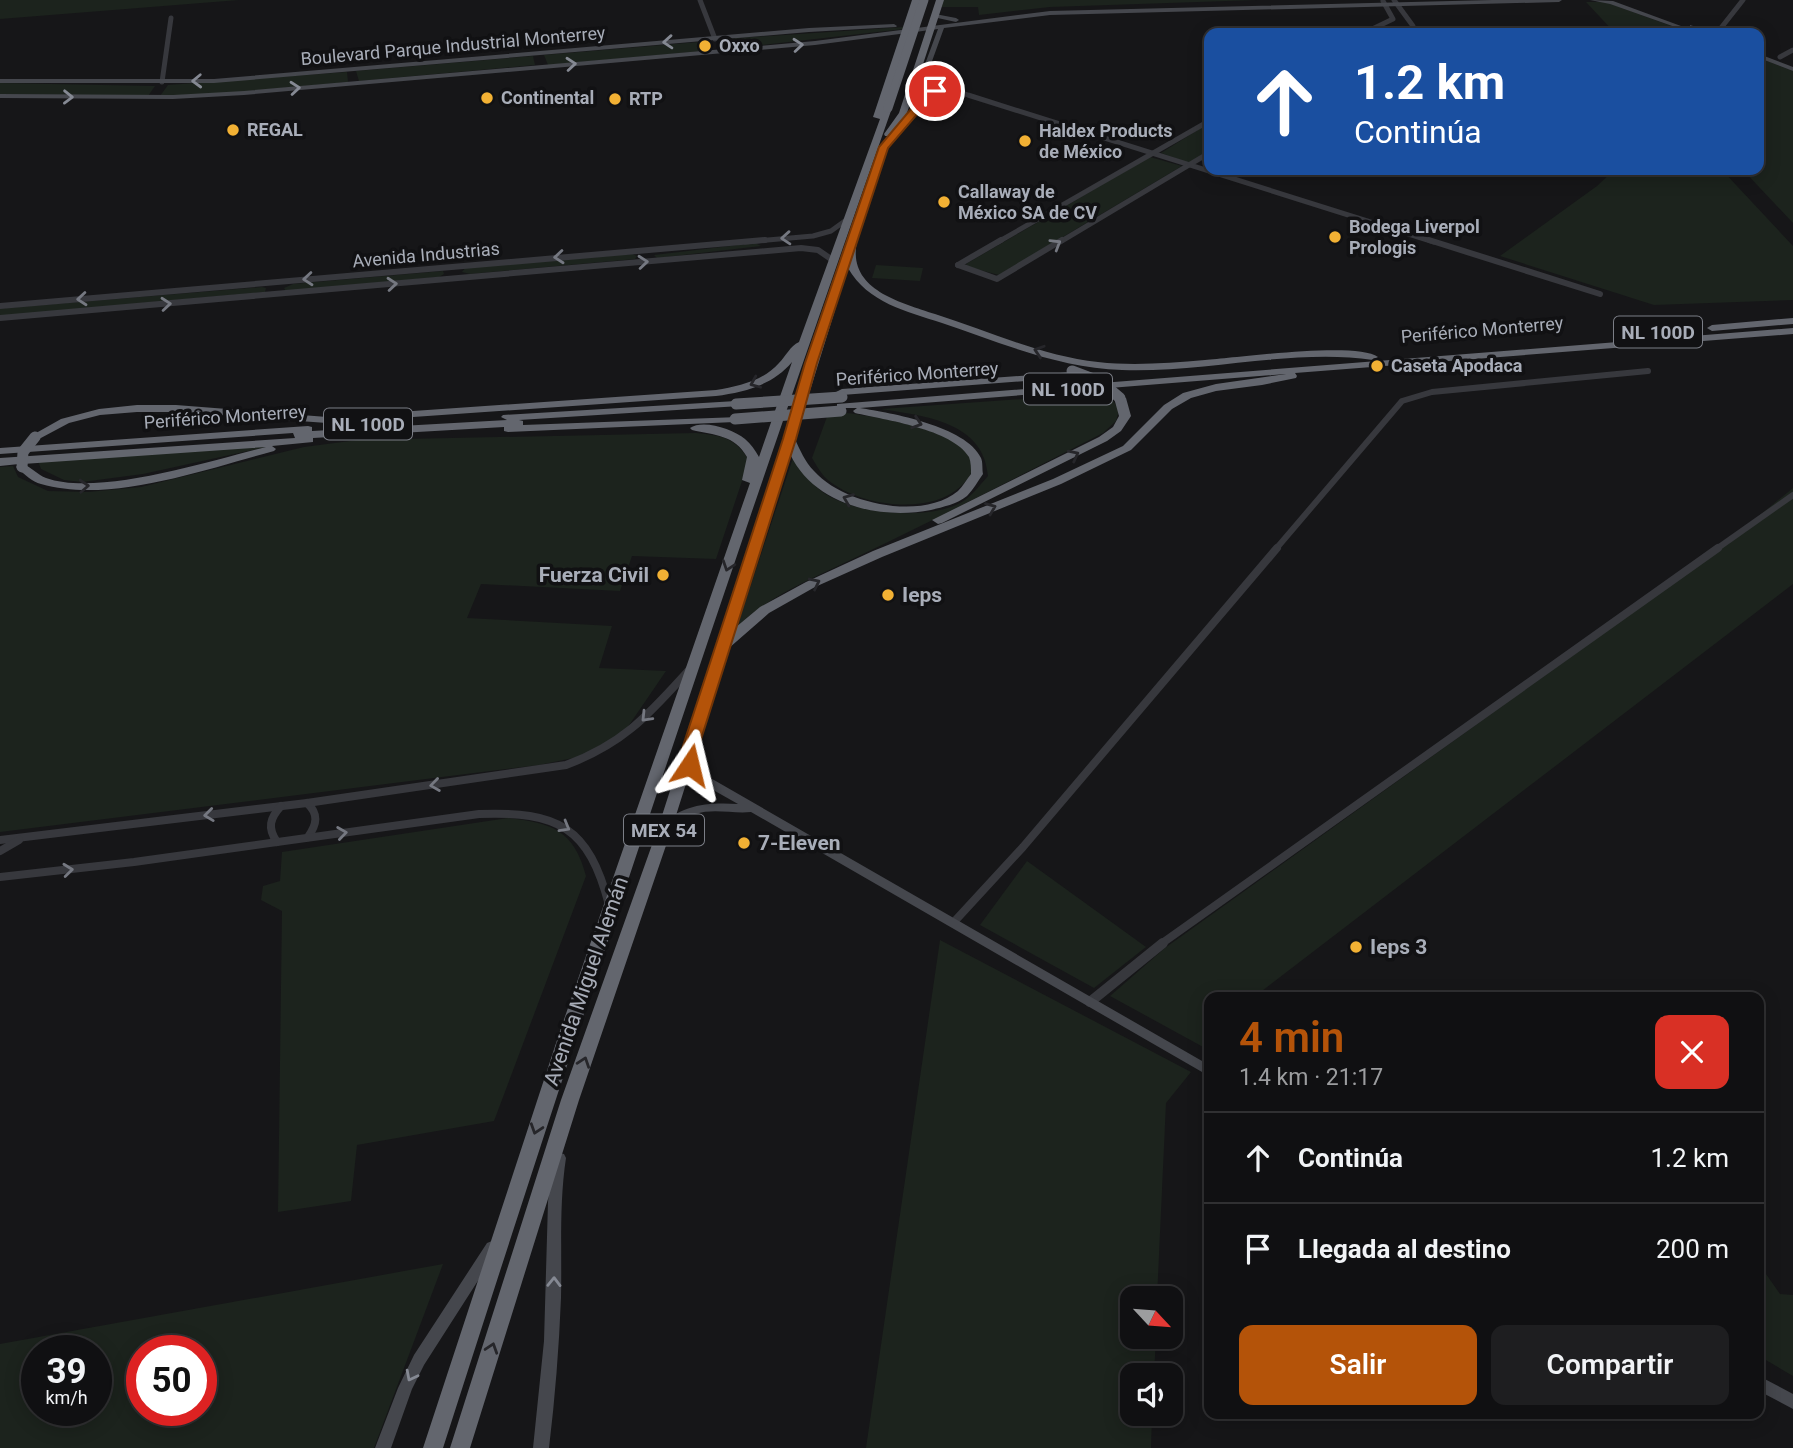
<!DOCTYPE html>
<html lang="es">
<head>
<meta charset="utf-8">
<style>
  :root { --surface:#101012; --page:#1e1e20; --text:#f1f3f6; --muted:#9c9d9f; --line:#303032; --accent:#b45309 }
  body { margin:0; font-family:Roboto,sans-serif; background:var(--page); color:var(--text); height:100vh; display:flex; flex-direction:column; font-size:26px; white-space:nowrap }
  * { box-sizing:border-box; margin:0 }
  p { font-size:23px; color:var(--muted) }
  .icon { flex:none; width:38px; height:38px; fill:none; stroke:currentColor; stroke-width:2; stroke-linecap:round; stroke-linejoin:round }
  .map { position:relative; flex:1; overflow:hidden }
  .side { position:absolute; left:1204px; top:992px; width:560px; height:427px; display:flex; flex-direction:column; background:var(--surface); border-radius:14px; box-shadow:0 4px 18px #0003,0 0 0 2px var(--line) }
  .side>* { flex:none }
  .guide { position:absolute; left:1204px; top:28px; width:560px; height:147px; border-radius:14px; box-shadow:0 4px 18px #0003,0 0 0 2px var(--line); background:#1a4fa0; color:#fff; overflow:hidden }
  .needle { width:46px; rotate:116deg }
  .tools { position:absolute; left:1120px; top:1286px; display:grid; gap:14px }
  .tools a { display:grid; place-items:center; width:63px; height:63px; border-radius:14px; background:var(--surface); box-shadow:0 4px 18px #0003,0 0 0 2px var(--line); font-size:35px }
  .speed { position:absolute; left:21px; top:1335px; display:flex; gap:14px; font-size:35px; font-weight:700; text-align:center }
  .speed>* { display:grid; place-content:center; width:91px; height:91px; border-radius:50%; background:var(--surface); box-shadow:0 4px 18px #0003,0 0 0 2px var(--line); line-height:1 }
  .speed small { font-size:18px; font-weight:400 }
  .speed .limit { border:10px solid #d22; background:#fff; color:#111 }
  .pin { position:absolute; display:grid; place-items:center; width:60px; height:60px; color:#fff; margin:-30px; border:4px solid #fff; border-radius:50%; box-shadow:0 2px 7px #0007 }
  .me { position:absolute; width:77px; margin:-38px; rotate:10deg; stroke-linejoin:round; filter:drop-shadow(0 0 5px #0008) }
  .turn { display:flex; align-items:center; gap:24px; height:147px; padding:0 35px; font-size:32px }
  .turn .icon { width:91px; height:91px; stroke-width:2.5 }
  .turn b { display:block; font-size:49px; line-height:60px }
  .round { display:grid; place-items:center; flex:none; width:74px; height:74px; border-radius:14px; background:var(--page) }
  .headline { display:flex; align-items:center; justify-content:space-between; height:119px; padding:0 35px }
  h1 { font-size:42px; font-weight:600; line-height:52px; color:var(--accent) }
  .cta { display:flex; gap:14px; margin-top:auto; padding:14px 35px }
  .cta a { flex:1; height:80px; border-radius:14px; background:var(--accent); color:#fff; font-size:28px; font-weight:600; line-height:80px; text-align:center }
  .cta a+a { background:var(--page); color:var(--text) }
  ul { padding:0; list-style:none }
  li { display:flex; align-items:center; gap:21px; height:91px; padding:0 35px; border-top:2px solid var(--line) }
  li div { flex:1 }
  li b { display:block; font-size:26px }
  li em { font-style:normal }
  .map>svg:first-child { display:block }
  .green { fill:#1c231d; fill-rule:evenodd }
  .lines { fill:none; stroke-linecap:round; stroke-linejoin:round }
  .street-far3 { stroke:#37383d; stroke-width:5 }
  .street-far2 { stroke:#37383d; stroke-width:6 }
  .street-far1 { stroke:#37383d; stroke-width:8 }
  .street { stroke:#37383d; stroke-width:10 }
  .secondary { fill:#45474d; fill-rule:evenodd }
  .highway { fill:#63666e; fill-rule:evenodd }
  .highway-bridge-far1 { stroke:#63666e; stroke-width:9 }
  .highway-bridge { stroke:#63666e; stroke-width:11 }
  .oneway { stroke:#858993 }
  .oneway2 { stroke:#757881 }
  .oneway3 { stroke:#26262a }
  .route { fill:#b45309; stroke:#753606; stroke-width:2 }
  .poi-dot { fill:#f2b134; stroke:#111113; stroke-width:2.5 }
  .labels { text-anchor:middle; stroke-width:7; stroke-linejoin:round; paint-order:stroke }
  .far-street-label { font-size:18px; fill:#a8adb8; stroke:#111113 }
  .far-poi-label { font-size:18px; font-weight:bold; fill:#a8adb8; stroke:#111113; text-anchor:start }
  .shield { fill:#111113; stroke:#7b7e86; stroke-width:2 }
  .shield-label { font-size:19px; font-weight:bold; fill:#a8adb8 }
  .poi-label { font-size:21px; font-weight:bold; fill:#a8adb8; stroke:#111113; text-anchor:start }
  .street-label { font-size:21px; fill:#a8adb8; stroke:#111113 }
</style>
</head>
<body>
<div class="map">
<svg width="1793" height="1448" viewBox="0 0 1793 1448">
  <rect width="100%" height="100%" fill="#161618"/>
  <g class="green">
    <path d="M0 0H239L0 19Z"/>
    <path d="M943 0H1257L1050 7 979 15 978 7H941Z"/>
    <path d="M1586 2H1605L1691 33H1615Z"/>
    <path d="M904 27V29L727 49 723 39Z"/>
    <path d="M699 42 703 51 548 65 544 55Z"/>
    <path d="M533 56 535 65 359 81 356 71Z"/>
    <path d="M1759 58 1793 71V223L1743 170H1759Z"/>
    <path d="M347 72 348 82 228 93 160 96 168 85Z"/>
    <path d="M0 83 155 86 148 96 0 94Z"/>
    <path d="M1209 123V151L1189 163 1161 153Z"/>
    <path d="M1150 157 1182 166 999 275 968 267 966 264Z"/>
    <path d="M1614 170H1722L1793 246V300L1654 305 1500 256 1597 186Z"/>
    <path d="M755 243 761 246 657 258 654 255Z"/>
    <path d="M632 254 637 256 635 259 470 274 462 272 465 268Z"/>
    <path d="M876 265 923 268 920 281 872 278Z"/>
    <path d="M443 271 444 274 439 277 286 291 284 288 293 284Z"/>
    <path d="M262 287 266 288 265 292 0 316V309L6 308Z"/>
    <path d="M1108 393 1119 410 1116 421 1103 433C1024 473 945 515 865 553 821 575 773 592 737 627L794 455C801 469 808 480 820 490 849 514 922 520 956 505 970 499 978 487 988 476 984 422 925 416 881 409Z"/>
    <path d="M847 413C871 416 1016 437 960 487 928 516 859 506 828 480 821 474 817 466 812 458L828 414Z"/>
    <path d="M696 433C723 436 734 437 749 460L716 559 632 556 620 591 481 584 467 618 612 626 599 668 666 671 625 731 588 755 539 765 0 832V467L13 466 18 477 48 491 88 492 141 487 304 447 358 440Z"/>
    <path d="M289 442 143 474 82 482 64 480 41 469 38 461Z"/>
    <path d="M1793 488V584L1254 997 1209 998V1043L1205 1048 1110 996 1165 948 1696 567Z"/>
    <path d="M508 818C552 823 574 830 586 876L494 1121 357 1145 351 1201 278 1212 282 911 261 900 263 886 280 881 282 852Z"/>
    <path d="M1027 861 1146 947 1094 988 980 925Z"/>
    <path d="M940 940 1191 1072 1166 1103 1157 1298H1132V1337H1156L1154 1375 1132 1376V1414H1152L1151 1448H866Z"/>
    <path d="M443 1264 374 1448H0V1344ZM37 1351H96V1410H37ZM142 1351H201V1410H142Z"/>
    <path d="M1759 1264 1780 1294 1793 1295V1376L1759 1356Z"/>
  </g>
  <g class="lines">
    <g class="street-far3">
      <path d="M700 0 715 39"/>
      <path d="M1394 0 1413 26 1411 33"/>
      <path d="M1364 33 1393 19 1383 1"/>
      <path d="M1717 33 1743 0"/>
      <path d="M1780 57 1793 50"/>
      <path d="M924 76 930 82 968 95 1434 242"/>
      <path d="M162 82 171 18"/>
      <path d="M918 99 927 92H948"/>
      <path d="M745 242 813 236 831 231 849 218"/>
      <path d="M998 242 1209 121"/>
      <path d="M1060 242 1209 153"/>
    </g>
    <g class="street-far2">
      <path d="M1429 240 1600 294"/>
      <path d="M958 265 1001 240"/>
      <path d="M958 265 997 279 1062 240"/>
      <path d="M0 306 765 240"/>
      <path d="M0 318 801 248 818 250 834 261"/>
      <path d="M1275 550 1402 401 1432 392 1648 371"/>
      <path d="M1715 550 1793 495"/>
    </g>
    <g class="street-far1">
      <path d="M307 803C319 814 317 824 308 837"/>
      <path d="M0 840 307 803 566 765C625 743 649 714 690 669"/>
      <path d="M277 842C267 828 270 818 281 806"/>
      <path d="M0 851 19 840"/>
      <path d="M0 877 134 862 479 814C558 811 589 827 609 905"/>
      <path d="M953 923 1023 847 1277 548"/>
      <path d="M1161 944 1718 548"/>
    </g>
    <path class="street" d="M1090 1002 1163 943"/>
    <g class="secondary">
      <path d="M1492 0H1562L1559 2 1050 15 944 28 927 75 918 110 885 148 883 149 880 147 881 146 912 110 921 75 938 29 815 45 244 95 173 99 0 98V94L173 95 244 91 815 41 1050 11Z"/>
      <path d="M1590 0 1613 1 1700 33H1692L1610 4Z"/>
      <path d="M935 14 956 18 959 20 956 22 933 17V15Z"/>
      <path d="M894 24 897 26 896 27 809 32 214 83H0V79H214L809 28Z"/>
      <path d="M1690 25 1715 33H1707L1690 27Z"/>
      <path d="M1759 54 1793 67V71L1759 58Z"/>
      <path d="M689 752 694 756 697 768 707 776 1209 1065V1076L751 812C733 814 714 808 695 814 683 817 673 832 661 831L659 828C679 804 710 802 738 804L699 782 687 769 684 756Z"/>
      <path d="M559 1153 564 1154 566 1158C559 1204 562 1251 561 1298 559 1348 555 1398 549 1448H533L544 1341 548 1202 552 1158 554 1154Z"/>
      <path d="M492 1241 497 1243 499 1247 497 1251 424 1365 412 1389 391 1448H375L398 1388 414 1355 487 1243Z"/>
      <path d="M1759 1376 1793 1394V1409L1759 1391Z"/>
    </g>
    <g class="highway">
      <path d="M912 0H920L885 106 892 108C735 552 587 999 443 1448H423L560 1031 750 483 742 480 747 457C735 435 714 435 692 430L690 428C703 419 733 429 745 439 751 444 755 450 759 457L792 362C773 385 745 392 716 396L327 423 176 412H137L100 415 69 423 39 439 35 440 29 437 61 419 99 409 137 405H176L327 417 716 390C739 386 763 381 779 363 786 356 790 346 799 342L880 119 873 117Z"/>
      <path d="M936 0H944L907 113 891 136H885L884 134 899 113Z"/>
      <path d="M854 231 859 234C842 287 895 301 935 314 989 331 1042 356 1098 362 1133 366 1169 363 1205 360 1237 358 1356 341 1378 357L1373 360C1294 348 1204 373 1122 370 1059 368 1001 343 942 323 906 311 868 303 848 268L795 439C800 450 805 462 814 471 843 504 922 521 958 491 963 486 967 479 971 474 971 469 971 462 969 457 952 429 885 420 855 413L853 411 857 408H837V404L1793 328V334L1295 373 1297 376 1296 378 1262 385 1216 391 1191 398 1172 409 1131 450 1061 484 882 557 815 587 769 613 729 648 672 828 579 1100 470 1448H450L561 1100 658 828 849 234ZM1286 374 1216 384 1183 393 1164 405 1123 446 1053 479 873 551 806 582 760 607 736 627 790 454C814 505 880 520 931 510 943 507 957 504 967 496 973 490 978 481 983 474 982 469 983 462 981 458 966 426 891 413 860 408Z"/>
      <path d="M1793 318V324L1712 331 1707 328 1712 325Z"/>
      <path d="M1087 371 1092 374 1091 376 842 395 836 392 842 389Z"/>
      <path d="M1120 395 1126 398 1131 416 1121 431 1107 441 942 523 938 524 932 520 1099 437 1113 427 1119 416 1114 398Z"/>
      <path d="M736 401 740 402V406L519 420 523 421V425L739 417V421L735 422 508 432 504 431V427L313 438V442L272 446 276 449 274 451C205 469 111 504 41 484 32 482 25 474 18 469L16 467 19 464 0 466V458L295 438 293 433 0 454V448L308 426 312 427V431L507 420 501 417 503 415ZM266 447C212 460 99 497 46 478 38 475 31 467 23 464Z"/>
    </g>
    <path class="highway-bridge-far1" d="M888 108 924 0"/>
    <g class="highway-bridge">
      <path d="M1072 371 1101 382 1120 398"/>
      <path d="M736 404 842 397"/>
      <path d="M735 419 841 411"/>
      <path d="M22 467 23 452 35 437"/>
    </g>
  </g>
  <defs><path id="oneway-chevron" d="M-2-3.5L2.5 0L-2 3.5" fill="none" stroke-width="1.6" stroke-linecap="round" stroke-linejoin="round" transform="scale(1.75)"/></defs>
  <g class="oneway">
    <use href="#oneway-chevron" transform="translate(668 42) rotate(176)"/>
    <use href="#oneway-chevron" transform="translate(798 45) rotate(-5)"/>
    <use href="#oneway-chevron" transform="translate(571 64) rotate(-5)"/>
    <use href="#oneway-chevron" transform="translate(197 81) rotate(178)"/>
    <use href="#oneway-chevron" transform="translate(295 88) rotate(-5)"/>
    <use href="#oneway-chevron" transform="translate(68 97) rotate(1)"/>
    <use href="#oneway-chevron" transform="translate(554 1282) rotate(-89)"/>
    <use href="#oneway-chevron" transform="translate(411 1376) rotate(117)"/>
  </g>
  <g class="oneway2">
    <use href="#oneway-chevron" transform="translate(786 238) rotate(176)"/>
    <use href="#oneway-chevron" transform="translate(1056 244) rotate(-31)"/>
    <use href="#oneway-chevron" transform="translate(559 257) rotate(175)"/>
    <use href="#oneway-chevron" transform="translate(643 262) rotate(-5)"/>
    <use href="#oneway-chevron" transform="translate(308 279) rotate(175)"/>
    <use href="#oneway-chevron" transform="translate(392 284) rotate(-5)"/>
    <use href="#oneway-chevron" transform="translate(82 299) rotate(175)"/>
    <use href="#oneway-chevron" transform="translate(166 304) rotate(-5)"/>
    <use href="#oneway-chevron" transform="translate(646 717) rotate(134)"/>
    <use href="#oneway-chevron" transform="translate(435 785) rotate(172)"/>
    <use href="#oneway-chevron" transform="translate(209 815) rotate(173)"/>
    <use href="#oneway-chevron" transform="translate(565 827) rotate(30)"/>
    <use href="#oneway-chevron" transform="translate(342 833) rotate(-8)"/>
    <use href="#oneway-chevron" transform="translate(68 870) rotate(-6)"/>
  </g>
  <g class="oneway3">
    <use href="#oneway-chevron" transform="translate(1039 351) rotate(-162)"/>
    <use href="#oneway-chevron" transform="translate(755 383) rotate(157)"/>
    <use href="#oneway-chevron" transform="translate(917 423) rotate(18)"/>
    <use href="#oneway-chevron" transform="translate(1074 455) rotate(-27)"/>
    <use href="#oneway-chevron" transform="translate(84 486) rotate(-3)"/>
    <use href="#oneway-chevron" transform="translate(848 499) rotate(-158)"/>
    <use href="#oneway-chevron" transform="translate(991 508) rotate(-22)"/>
    <use href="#oneway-chevron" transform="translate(728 566) rotate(109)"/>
    <use href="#oneway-chevron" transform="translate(815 583) rotate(-26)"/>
    <use href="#oneway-chevron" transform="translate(584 1062) rotate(-71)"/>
    <use href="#oneway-chevron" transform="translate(536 1129) rotate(108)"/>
    <use href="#oneway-chevron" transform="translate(492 1348) rotate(-72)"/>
  </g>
  <path class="route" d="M935 88 939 91 938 93 923 99 919 112 888 148 817 363 796 439 697 752 695 768H684L681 752 783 439 805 363 879 147 911 109 915 95Z"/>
  <g class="poi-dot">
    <circle cx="705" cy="46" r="7"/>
    <circle cx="487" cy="98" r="7"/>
    <circle cx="615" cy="99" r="7"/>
    <circle cx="233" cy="130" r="7"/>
    <circle cx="1025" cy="141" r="7"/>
    <circle cx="944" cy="202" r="7"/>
    <circle cx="1335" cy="237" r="7"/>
    <circle cx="1377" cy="366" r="7"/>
    <circle cx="663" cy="575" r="7"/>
    <circle cx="888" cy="595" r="7"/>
    <circle cx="744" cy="843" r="7"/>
    <circle cx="1356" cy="947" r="7"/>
  </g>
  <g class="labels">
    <g class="far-street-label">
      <text transform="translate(453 46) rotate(-5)" y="6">Boulevard Parque Industrial Monterrey</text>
      <text transform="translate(426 255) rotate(-5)" y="6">Avenida Industrias</text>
      <text transform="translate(1482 330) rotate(-5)" y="6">Periférico Monterrey</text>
      <text transform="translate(917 374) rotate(-4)" y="6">Periférico Monterrey</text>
      <text transform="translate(225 417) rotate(-4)" y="6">Periférico Monterrey</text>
    </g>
    <g class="far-poi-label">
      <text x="719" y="52">Oxxo</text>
      <text x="501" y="104">Continental</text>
      <text x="629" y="105">RTP</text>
      <text x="247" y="136">REGAL</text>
      <text x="1039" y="137">Haldex Products<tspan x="1039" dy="21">de México</tspan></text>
      <text x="958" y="198">Callaway de<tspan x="958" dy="21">México SA de CV</tspan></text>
      <text x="1349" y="233">Bodega Liverpol<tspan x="1349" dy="21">Prologis</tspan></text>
      <text x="1391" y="372">Caseta Apodaca</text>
    </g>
    <g class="shield">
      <rect x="1614" y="316.5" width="88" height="31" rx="5"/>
      <rect x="1024" y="373.5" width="88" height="31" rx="5"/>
      <rect x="324" y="408.5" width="88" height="31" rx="5"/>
      <rect x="624" y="814.5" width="80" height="31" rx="5"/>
    </g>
    <g class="shield-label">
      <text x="1658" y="339">NL 100D</text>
      <text x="1068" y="396">NL 100D</text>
      <text x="368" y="431">NL 100D</text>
      <text x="664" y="837">MEX 54</text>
    </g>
    <g class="poi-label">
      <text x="649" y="582" text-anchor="end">Fuerza Civil</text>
      <text x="902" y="602">Ieps</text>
      <text x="758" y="850">7-Eleven</text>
      <text x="1370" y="954">Ieps 3</text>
    </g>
    <g class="street-label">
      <text transform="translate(586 981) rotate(-71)" y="7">Avenida Miguel Alemán</text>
    </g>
  </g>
</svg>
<div class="tools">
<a><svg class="needle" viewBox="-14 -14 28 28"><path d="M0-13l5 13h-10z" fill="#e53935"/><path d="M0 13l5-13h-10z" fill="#9c9d9f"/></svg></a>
<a><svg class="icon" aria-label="sound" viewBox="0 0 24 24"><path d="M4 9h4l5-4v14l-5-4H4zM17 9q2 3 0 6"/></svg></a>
</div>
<div class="speed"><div>39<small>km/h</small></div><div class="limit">50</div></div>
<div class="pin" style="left:935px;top:91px;background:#d93025"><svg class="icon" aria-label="arrive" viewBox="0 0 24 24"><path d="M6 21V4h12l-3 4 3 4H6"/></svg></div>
<svg class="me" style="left:690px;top:765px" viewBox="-20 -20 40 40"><path d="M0-17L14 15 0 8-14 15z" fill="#b45309" stroke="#fff" stroke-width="4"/></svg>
<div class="guide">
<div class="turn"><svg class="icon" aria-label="ahead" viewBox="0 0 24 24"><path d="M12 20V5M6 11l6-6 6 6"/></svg><div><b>1.2 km</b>Continúa</div></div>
</div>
<section class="side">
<div class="headline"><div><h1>4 min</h1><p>1.4 km · 21:17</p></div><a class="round" style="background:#d93025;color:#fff"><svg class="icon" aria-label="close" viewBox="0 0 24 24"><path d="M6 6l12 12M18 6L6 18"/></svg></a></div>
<ul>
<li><svg class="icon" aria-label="ahead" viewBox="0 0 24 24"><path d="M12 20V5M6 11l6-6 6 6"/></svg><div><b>Continúa</b></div><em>1.2 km</em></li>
<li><svg class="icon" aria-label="arrive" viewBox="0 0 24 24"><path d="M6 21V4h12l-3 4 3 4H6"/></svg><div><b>Llegada al destino</b></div><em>200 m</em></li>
</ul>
<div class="cta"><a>Salir</a><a>Compartir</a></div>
</section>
</div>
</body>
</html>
